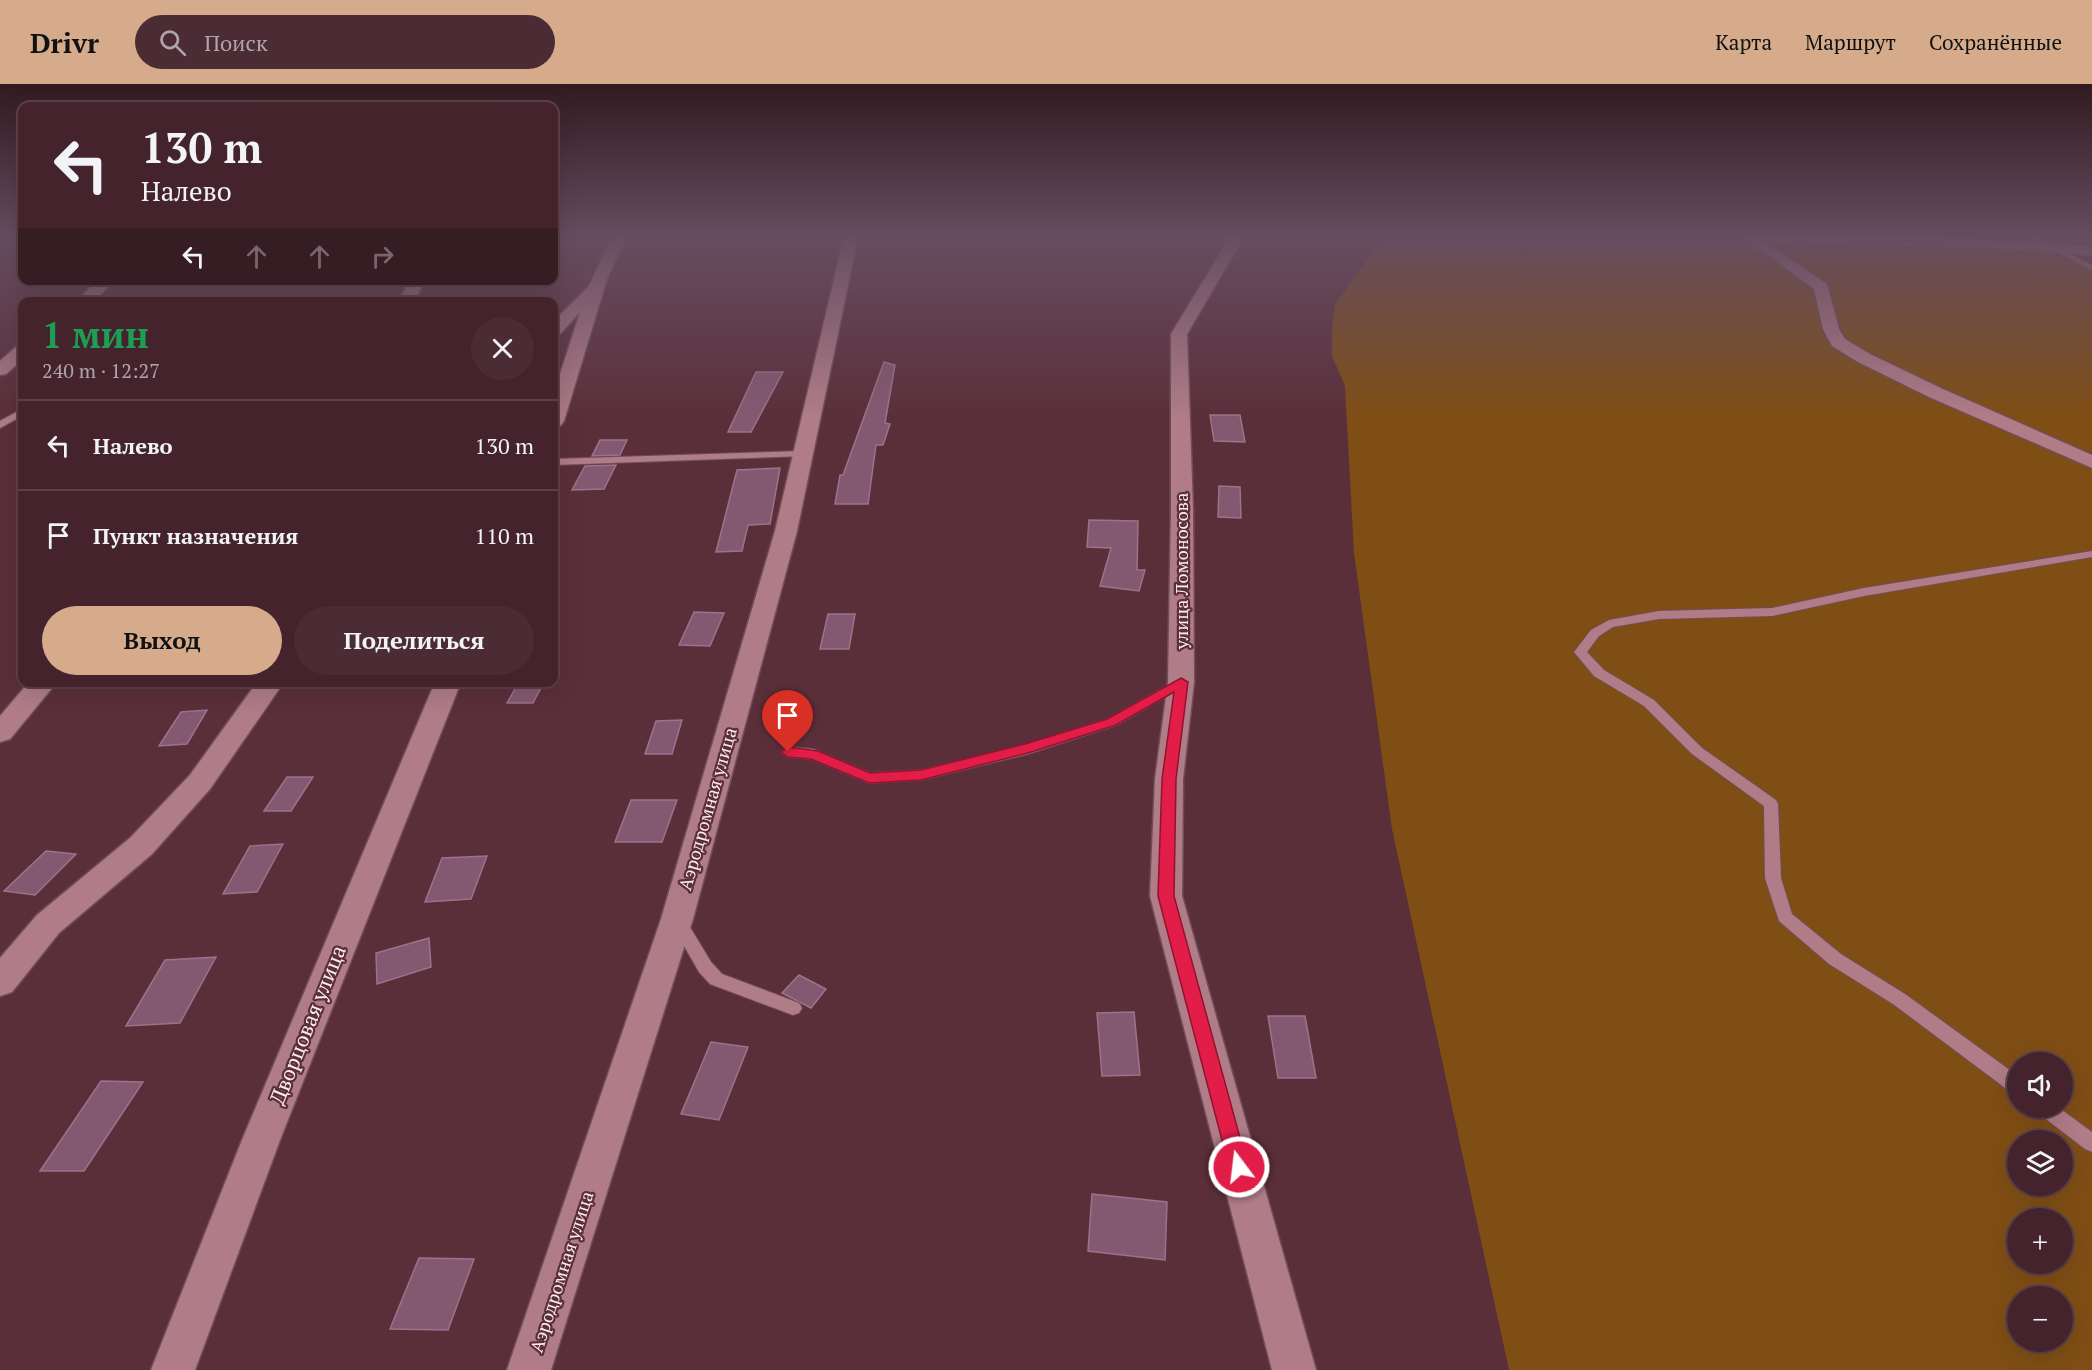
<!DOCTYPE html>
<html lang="ru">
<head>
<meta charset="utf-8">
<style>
  :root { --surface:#44232c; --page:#4b2b34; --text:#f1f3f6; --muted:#afa4a9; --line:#5c4048; --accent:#d6ab8b }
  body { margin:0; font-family:"PT Serif",serif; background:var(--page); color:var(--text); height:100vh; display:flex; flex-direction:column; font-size:22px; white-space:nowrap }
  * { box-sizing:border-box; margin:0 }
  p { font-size:20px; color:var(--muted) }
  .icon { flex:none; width:33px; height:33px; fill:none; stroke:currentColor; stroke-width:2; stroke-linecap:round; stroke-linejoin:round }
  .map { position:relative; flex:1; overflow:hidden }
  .drawer { position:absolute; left:18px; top:213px; width:540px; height:390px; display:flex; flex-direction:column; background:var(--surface); border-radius:12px; box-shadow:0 6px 24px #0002,0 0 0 2px var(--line) }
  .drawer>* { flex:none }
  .guide { position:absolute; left:18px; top:18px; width:540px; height:183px; border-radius:12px; box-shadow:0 6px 24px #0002,0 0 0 2px var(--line); background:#44232c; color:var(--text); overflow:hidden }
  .fabs { position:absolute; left:2007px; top:968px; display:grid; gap:12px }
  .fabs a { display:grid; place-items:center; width:66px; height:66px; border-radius:50%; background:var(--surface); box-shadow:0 6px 24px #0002,0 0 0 2px var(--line); font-size:30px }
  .pin { position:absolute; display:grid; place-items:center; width:51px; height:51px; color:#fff; margin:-62px -26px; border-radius:50% 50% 50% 0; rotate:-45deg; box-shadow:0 0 6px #0007 }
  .pin .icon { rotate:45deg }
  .me { position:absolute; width:66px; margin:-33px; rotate:345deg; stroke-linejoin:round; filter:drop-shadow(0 0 4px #0008) }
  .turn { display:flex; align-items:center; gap:21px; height:126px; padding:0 24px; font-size:27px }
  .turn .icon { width:78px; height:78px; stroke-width:2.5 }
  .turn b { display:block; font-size:42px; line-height:51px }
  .lanes { display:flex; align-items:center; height:57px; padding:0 24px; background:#0003; justify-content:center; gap:30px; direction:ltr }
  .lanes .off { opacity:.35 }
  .round { display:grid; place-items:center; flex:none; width:63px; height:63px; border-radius:32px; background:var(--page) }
  .overview { display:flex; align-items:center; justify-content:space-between; height:102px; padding:0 24px }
  h1 { font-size:36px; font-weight:700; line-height:45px; color:#1e9e55 }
  .primary-button { display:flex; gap:12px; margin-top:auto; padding:12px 24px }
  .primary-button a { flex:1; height:69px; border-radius:36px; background:var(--accent); color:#111; font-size:24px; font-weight:700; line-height:69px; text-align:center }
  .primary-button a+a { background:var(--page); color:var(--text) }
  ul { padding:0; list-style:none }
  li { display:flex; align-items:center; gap:18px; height:90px; padding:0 24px; border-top:2px solid var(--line) }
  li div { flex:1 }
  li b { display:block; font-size:22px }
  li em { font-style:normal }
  header { display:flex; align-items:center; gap:36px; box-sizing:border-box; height:84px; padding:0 30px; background:var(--accent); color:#111 }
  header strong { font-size:28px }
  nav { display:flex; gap:33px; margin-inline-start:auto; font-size:21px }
  .search { width:420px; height:54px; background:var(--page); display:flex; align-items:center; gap:15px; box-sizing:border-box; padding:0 21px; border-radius:33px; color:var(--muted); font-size:22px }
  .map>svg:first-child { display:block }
  .green { fill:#7f4e15; fill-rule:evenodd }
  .building { fill:#835971; stroke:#9d728a; stroke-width:1.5 }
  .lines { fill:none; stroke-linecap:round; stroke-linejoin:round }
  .service-casing { stroke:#704e58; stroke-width:2 }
  .minor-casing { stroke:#704e58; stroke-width:3 }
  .service { fill:#af7c88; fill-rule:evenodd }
  .minor { fill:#af7c88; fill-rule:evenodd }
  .route { fill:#e11d48; stroke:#92132f; stroke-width:1.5 }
  .labels { text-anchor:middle; stroke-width:4.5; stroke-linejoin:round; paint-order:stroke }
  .street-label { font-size:18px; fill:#feecf0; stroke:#5b2f3a }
  .near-street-label { font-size:21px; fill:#feecf0; stroke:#5b2f3a }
</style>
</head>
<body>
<header>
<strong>Drivr</strong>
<div class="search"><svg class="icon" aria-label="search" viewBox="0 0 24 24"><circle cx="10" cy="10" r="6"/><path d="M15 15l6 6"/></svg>Поиск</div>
<nav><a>Карта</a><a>Маршрут</a><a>Сохранённые</a></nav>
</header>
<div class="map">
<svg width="2092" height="1286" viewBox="0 0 2092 1286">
  <rect width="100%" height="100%" fill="#5b2f3a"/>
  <path class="green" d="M1382 153H2042L2092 182V1286H1509L1392 745 1354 469 1345 302 1332 272V244L1335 221ZM2018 978H2062V1023H2018ZM2018 1056H2062V1101H2018ZM2018 1134H2062V1179H2018ZM2018 1212H2062V1257H2018Z"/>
  <g class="building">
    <path d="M884 278 895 281 885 339 890 340 883 361H876L868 420H835L840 391H843Z"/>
    <path d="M756 288H783L751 348H728Z"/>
    <path d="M1210 331H1240L1245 358 1214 357Z"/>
    <path d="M600 356H627L620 371 592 372Z"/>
    <path d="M616 381 604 405 572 406 585 382Z"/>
    <path d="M780 384 770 440 748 441 742 467 716 468 737 386Z"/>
    <path d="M1219 402 1240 403 1241 434 1218 433Z"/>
    <path d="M1089 436 1138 437 1137 486H1145L1139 507 1100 502 1111 464 1087 463Z"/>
    <path d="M694 528 724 529 710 562 679 561Z"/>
    <path d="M828 530H855L849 565H820Z"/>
    <path d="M519 598H544L533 619H507Z"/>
    <path d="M207 626 187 660 159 662 181 628Z"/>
    <path d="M682 636 672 670H645L656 637Z"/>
    <path d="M287 693H313L291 727H264Z"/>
    <path d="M631 716H677L662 758H615Z"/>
    <path d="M283 760 257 808 223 810 250 762Z"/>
    <path d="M46 767 76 770 35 811 4 807Z"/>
    <path d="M487 772 471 815 425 818 442 774Z"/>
    <path d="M429 854 431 883 377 900 376 869Z"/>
    <path d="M216 873 180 939 126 942 165 876Z"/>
    <path d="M799 891 826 905 811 924 782 909Z"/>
    <path d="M1134 928 1140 991 1102 992 1097 929Z"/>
    <path d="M1268 932H1305L1316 994H1278Z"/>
    <path d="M711 958 748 963 719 1036 681 1030Z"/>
    <path d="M101 997 143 998 84 1087H40Z"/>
    <path d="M1092 1110 1167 1118 1165 1176 1088 1167Z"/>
    <path d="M419 1174 474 1175 448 1246 390 1245Z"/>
  </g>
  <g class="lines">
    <defs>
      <g id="service">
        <path d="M2026 153H2036L2092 181V186Z"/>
        <path d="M22 325V332L0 344V337Z"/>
        <path d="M803 367 808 370 807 372 554 381V375Z"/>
        <path d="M2092 467V473L1864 512 1772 532 1659 535 1613 543 1599 552 1587 568 1604 586 1654 616 1702 664 1776 716 1778 720 1781 794 1792 830 1841 870 1905 910 2018 992V1011L2012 1009 1893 920 1829 880 1779 837 1765 794 1764 722 1692 670 1644 622 1594 592 1574 568 1591 546 1609 536 1659 527 1772 524 1864 504Z"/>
        <path d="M1181 594 1187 598 1186 601 1117 641 1028 670 921 696 869 699 811 675 788 673 781 668 788 663 813 665 870 689 921 686 1026 661 1107 635Z"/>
        <path d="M679 833 685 835 711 878 722 890 799 919 802 924 799 929 793 931 710 900 699 888 671 839 673 835Z"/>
        <path d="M2035 1023H2058L2092 1048V1068L2085 1065 2038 1029Z"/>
      </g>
      <g id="minor">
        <path d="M612 153H626L607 195 564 337 561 341 554 343V309L580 228 560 250 554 251V237L589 202Z"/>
        <path d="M844 153H858L797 447 693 835 551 1286H507L661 835 775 447Z"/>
        <path d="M1225 153H1239L1241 158 1187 250 1193 426 1194 598 1183 695 1182 812 1316 1286H1272L1150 812 1155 695 1168 598 1171 426V250L1227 158Z"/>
        <path d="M1740 153 1979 155 2092 163V171L1979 163 1766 159 1827 200 1839 245 1845 255 1870 270 1943 305 2092 371V384L1929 313 1858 278 1832 262 1823 245 1814 205 1771 173 1742 157Z"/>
        <path d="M98 196H115L93 218H75Z"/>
        <path d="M410 196H425L414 218H398Z"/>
        <path d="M22 262V276L6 290 0 291V277L16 263Z"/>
        <path d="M29 598H57L10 655 0 658V632Z"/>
        <path d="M257 598H284L210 705 152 770 59 849 12 908 0 912V874L37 831 130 754 190 691Z"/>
        <path d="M435 598H461L280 1056 195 1286H151L242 1056Z"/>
      </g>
    </defs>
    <use href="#service" class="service-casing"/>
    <use href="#minor" class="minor-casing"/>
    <use href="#service" class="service"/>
    <use href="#minor" class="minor"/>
  </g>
  <linearGradient id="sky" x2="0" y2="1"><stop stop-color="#321a20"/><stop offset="0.46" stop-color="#664d60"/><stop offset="1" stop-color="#664d60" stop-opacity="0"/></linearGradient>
  <rect width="2092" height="333" fill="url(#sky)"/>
  <path class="route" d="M1181 594 1188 598 1176 695 1174 812 1248 1083 1246 1089 1239 1092 1232 1089 1229 1083 1158 812 1162 695 1174 608 1116 641 1028 669 921 696 869 699 811 675 788 673 781 668 788 663 818 667 870 689 921 686 1025 660 1107 635Z"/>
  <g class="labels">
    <g class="street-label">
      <text transform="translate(1182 487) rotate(-90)" y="6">улица Ломоносова</text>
      <text transform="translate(708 725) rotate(-74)" y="6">Аэродромная улица</text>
      <text transform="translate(562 1188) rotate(-72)" y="6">Аэродромная улица</text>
    </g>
    <g class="near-street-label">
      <text transform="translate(308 941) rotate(-68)" y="7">Дворцовая улица</text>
    </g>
  </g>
</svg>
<div class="fabs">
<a><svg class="icon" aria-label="sound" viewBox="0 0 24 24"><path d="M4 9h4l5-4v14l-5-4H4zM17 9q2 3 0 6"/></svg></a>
<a><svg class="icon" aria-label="layers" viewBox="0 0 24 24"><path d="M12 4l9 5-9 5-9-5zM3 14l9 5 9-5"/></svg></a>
<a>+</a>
<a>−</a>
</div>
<div class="pin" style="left:788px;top:668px;background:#d93025"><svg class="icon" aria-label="arrive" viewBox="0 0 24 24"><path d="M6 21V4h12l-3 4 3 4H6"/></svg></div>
<svg class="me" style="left:1239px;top:1083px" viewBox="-20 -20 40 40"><circle r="17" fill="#e11d48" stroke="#fff" stroke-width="3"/><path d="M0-11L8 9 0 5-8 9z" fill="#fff"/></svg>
<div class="guide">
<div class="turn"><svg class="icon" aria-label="left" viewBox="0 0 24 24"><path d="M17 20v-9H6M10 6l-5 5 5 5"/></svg><div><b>130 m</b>Налево</div></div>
<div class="lanes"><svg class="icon" aria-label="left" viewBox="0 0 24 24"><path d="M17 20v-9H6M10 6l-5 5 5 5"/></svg><svg class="icon off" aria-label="ahead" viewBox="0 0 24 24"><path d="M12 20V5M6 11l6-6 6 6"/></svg><svg class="icon off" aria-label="ahead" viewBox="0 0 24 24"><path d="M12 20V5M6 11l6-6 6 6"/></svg><svg class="icon off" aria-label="right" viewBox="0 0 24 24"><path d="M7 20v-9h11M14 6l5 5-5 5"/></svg></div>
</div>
<section class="drawer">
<div class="overview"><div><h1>1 мин</h1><p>240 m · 12:27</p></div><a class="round"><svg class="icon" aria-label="close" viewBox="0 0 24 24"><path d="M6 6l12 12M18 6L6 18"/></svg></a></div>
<ul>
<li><svg class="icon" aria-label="left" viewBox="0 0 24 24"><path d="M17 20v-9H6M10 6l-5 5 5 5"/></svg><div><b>Налево</b></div><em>130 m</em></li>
<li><svg class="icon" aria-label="arrive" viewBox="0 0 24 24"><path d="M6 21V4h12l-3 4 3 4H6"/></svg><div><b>Пункт назначения</b></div><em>110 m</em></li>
</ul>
<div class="primary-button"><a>Выход</a><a>Поделиться</a></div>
</section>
</div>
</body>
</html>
